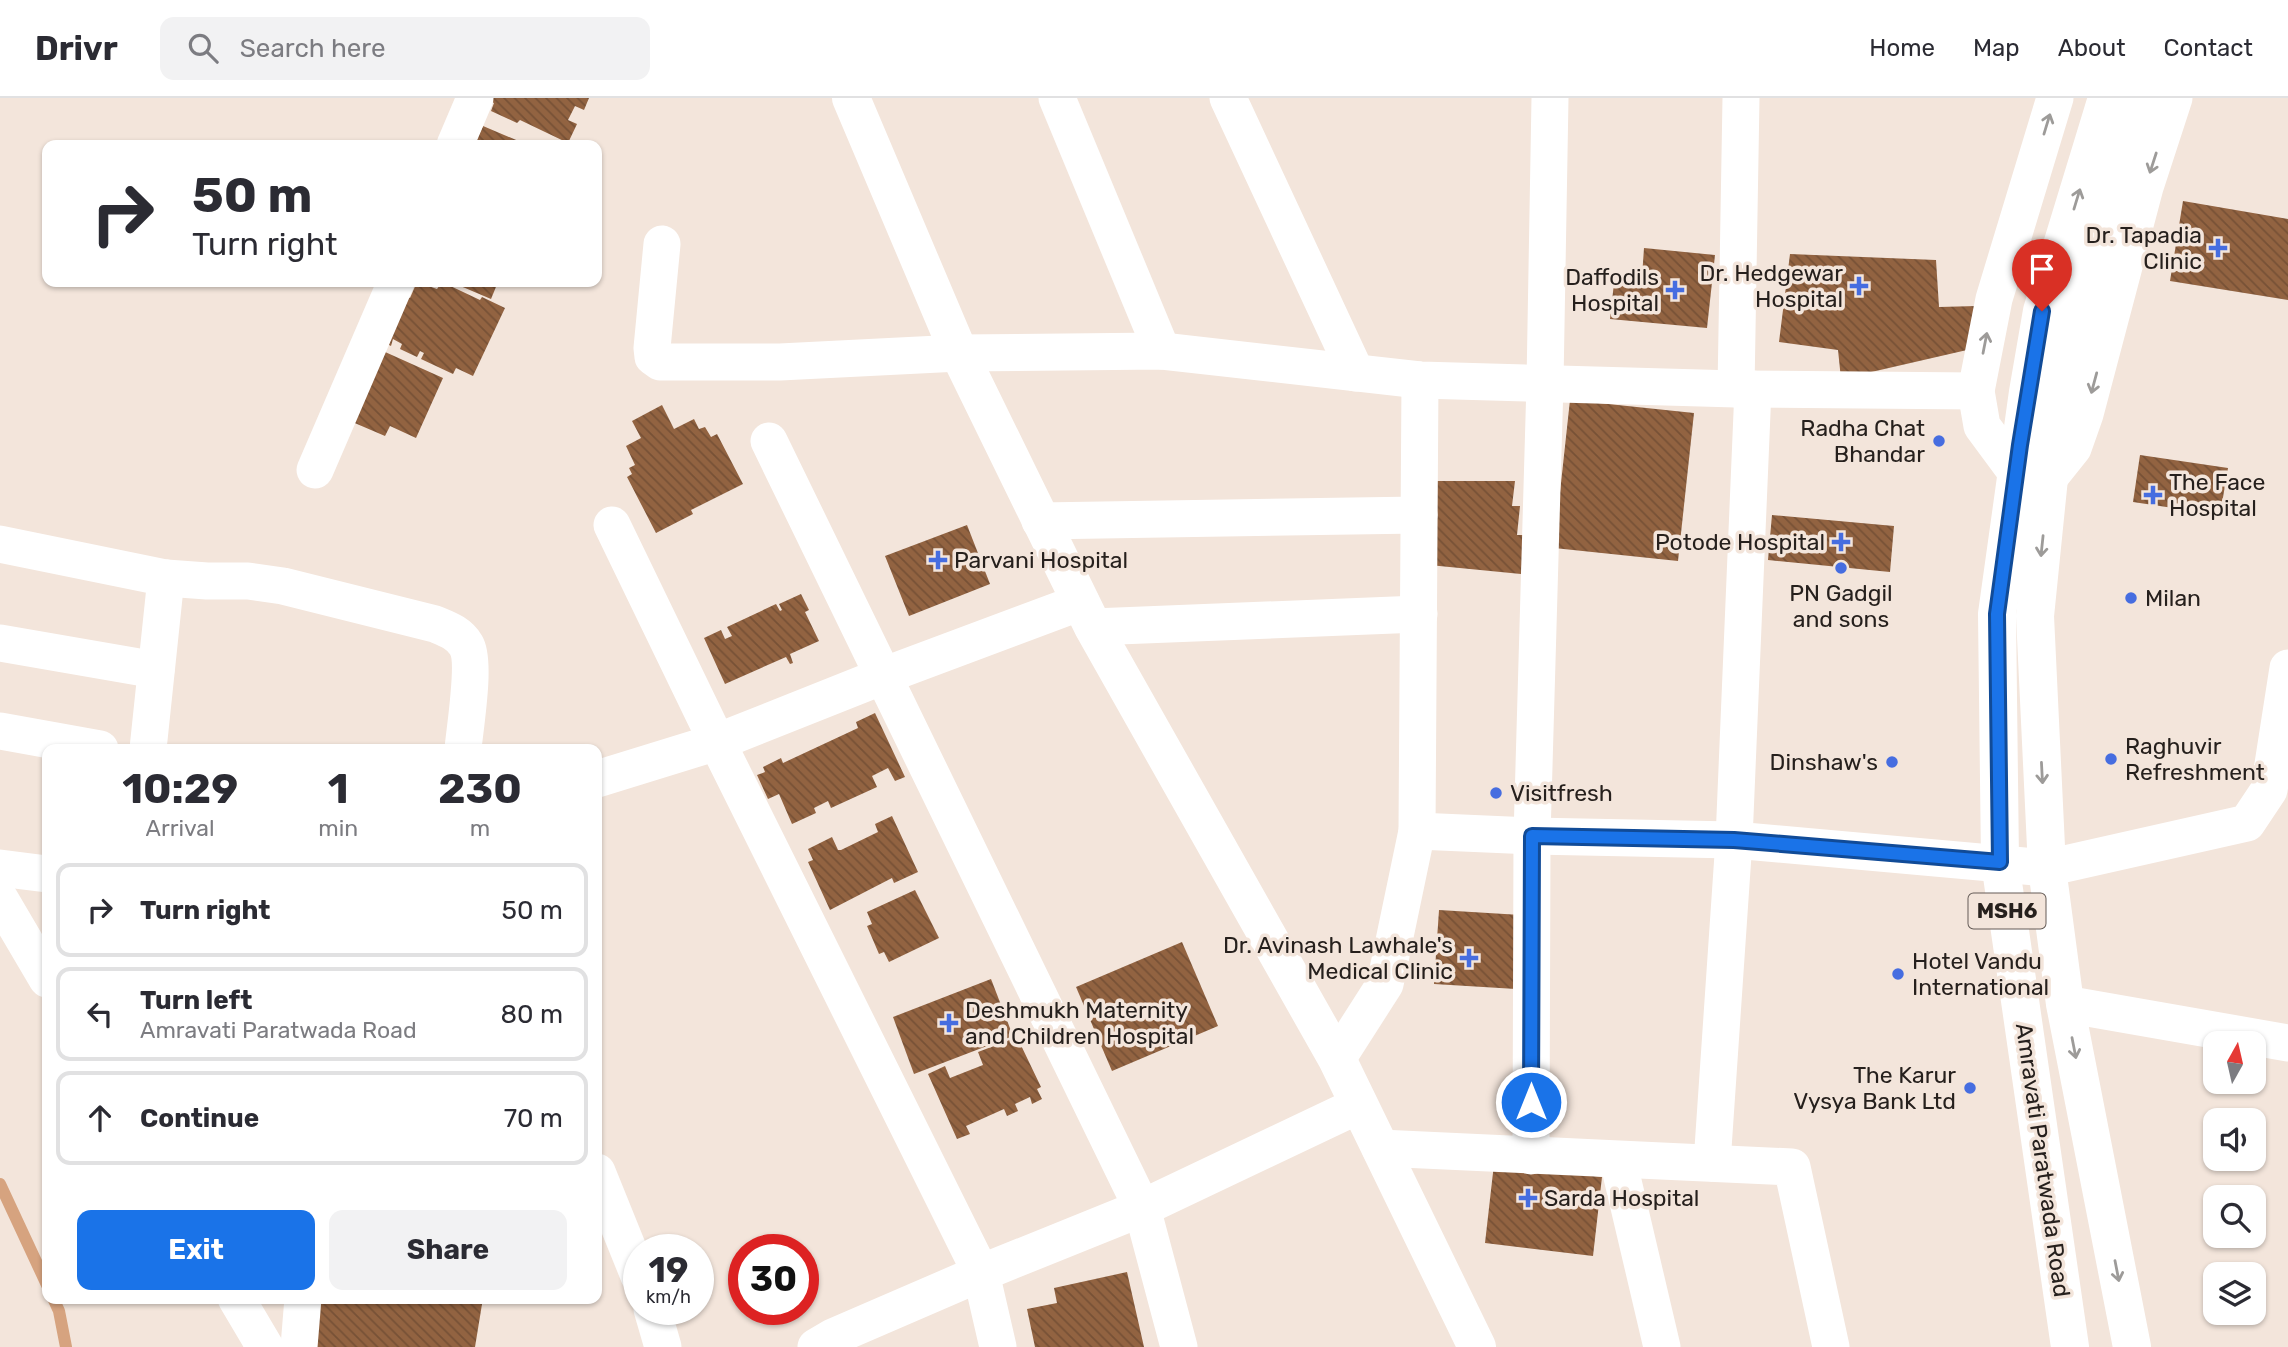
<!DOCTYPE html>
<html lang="en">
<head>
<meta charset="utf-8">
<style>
  :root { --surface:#fff; --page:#f2f2f3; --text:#2b2b33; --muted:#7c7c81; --line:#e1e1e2; --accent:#1a73e8 }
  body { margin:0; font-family:Rubik,sans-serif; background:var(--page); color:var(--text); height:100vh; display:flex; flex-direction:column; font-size:26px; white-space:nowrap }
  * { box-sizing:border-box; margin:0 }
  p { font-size:23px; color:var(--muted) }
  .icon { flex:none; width:38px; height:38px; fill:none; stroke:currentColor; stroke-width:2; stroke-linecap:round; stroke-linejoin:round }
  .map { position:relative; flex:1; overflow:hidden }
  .sheet { position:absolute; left:42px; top:646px; width:560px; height:560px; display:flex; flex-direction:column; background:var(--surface); border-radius:14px; box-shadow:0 2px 5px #0004 }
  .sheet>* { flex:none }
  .guide { position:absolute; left:42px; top:42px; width:560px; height:147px; border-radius:14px; box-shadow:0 2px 5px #0004; background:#fff; color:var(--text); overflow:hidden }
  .needle { width:46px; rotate:8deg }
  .buttons { position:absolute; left:2203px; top:933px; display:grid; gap:14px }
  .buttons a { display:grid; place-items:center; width:63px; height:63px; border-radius:14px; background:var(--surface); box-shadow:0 2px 5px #0004; font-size:35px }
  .speed { position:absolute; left:623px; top:1136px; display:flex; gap:14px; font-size:35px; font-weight:700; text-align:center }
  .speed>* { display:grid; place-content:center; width:91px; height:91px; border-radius:50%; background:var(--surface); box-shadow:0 2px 5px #0004; line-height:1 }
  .speed small { font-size:18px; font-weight:400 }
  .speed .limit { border:10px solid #d22; background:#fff; color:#111 }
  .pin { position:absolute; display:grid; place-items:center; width:60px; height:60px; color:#fff; margin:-72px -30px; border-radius:50% 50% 50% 0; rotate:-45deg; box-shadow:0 0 7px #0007 }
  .pin .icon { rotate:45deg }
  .me { position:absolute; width:77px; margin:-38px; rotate:0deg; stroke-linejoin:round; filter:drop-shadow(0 0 5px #0008) }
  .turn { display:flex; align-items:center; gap:24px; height:147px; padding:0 35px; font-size:32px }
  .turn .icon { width:91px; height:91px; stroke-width:2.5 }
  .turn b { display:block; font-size:49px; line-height:60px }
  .eta { display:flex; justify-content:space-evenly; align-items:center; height:119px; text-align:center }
  .eta b { font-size:42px; font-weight:700; line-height:49px }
  .button { display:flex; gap:14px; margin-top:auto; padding:14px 35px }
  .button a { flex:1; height:80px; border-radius:14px; background:var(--accent); color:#fff; font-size:28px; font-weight:700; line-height:80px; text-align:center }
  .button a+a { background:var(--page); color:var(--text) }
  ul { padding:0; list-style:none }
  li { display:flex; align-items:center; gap:21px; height:94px; margin:0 14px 10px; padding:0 21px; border:4px solid var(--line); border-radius:14px }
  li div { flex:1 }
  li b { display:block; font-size:26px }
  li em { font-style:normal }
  header { display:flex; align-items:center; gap:42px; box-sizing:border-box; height:98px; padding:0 35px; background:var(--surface); border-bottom:2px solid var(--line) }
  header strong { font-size:33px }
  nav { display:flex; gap:38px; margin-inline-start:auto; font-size:24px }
  .search { width:490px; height:63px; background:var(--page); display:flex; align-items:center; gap:18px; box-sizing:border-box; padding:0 24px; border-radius:14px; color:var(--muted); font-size:26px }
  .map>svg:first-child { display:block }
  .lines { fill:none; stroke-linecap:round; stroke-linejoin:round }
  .stream { stroke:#d6a37f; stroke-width:12 }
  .building { fill:url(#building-back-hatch) }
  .minor { stroke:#fff; stroke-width:37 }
  .major { stroke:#fff; stroke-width:38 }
  .oneway { stroke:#9d9b99 }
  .route-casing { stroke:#114b97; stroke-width:18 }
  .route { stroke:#1a73e8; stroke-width:12 }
  .poi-dot { fill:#466de0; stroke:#f3e5db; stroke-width:2.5 }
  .labels { text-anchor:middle; stroke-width:7; stroke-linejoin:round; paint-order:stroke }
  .shield { fill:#f3e5db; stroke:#645b56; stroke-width:2 }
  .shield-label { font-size:21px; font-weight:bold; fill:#26201d }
  .poi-label { font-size:23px; fill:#26201d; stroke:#f3e5db; text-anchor:end }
  .street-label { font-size:23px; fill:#26201d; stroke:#f3e5db }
</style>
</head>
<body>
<header>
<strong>Drivr</strong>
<div class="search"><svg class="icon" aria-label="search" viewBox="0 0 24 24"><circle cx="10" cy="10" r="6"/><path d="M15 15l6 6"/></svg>Search here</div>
<nav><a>Home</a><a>Map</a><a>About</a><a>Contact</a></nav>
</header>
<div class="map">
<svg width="2288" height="1249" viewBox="0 0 2288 1249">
  <defs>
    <pattern id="building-back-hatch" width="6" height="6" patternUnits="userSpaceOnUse" patternTransform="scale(1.75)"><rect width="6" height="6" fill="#926341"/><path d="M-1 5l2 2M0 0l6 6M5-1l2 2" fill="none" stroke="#775136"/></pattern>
  </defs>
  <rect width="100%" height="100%" fill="#f3e5db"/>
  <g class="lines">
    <g class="stream">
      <path d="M0 1086 47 1187"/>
      <path d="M53 1200 59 1213 66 1249"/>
    </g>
  </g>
  <g class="building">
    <path d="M484 0H589L584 12 575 8 568 22 577 26 568 45 520 22 517 25 491 13 494 5Z"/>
    <path d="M483 28 528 47H474Z"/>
    <path d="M2183 103 2288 121V202L2170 183Z"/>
    <path d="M1644 150 1715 157 1707 230 1610 221 1615 176 1642 179Z"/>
    <path d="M1790 156 1936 162 1939 209 1977 208 1980 249 1841 281 1838 252 1779 244Z"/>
    <path d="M417 184 437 191 442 184 480 202 482 199 505 210 473 278 456 270 453 276 421 261 424 255 420 253 417 259 400 251 402 246 393 241 391 248 375 240 401 195 410 200Z"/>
    <path d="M451 184H498L491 201Z"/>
    <path d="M374 249 443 280 416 340 390 328 385 338 343 320Z"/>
    <path d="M1570 302 1694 315 1678 463 1554 450Z"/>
    <path d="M662 307 674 331 694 321 699 331 705 329 711 339 717 336 743 386 691 412 693 416 656 435 627 379 632 376 629 370 635 367 626 348 641 340 632 323Z"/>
    <path d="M2140 357 2228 370 2220 417 2133 404Z"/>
    <path d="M1428 383H1515L1512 408H1520L1517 437H1525L1521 476 1429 467Z"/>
    <path d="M1772 417 1894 428 1890 474 1768 462Z"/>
    <path d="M967 427 990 486 909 518 885 458Z"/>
    <path d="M801 496 809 512 805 514 819 543 790 556 793 565 790 566 786 559 725 586 704 540 721 532 725 541 732 538 727 529 776 506 780 513 782 512 779 506Z"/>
    <path d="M875 615 905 679 895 683 888 670 872 678 877 689 831 710 828 703 814 710 816 715 792 726 779 696 768 701 757 677 765 674 763 669 781 660 783 665 858 630 856 624Z"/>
    <path d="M892 718 918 774 894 785 892 780 830 812 808 764 813 762 808 751 832 739 838 752H841L878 734 875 726Z"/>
    <path d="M915 792 939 840 889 864 884 854 879 856 867 828 872 826 867 814Z"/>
    <path d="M1439 812 1521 817 1516 891 1434 886Z"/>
    <path d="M1182 844 1218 928 1112 973 1076 889Z"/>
    <path d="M991 881 1013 938 914 976 893 919Z"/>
    <path d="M1014 938 1017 939 1041 989 1037 991 1042 1001 1032 1006 1030 999 1015 1006 1018 1013 1007 1018 1004 1011 966 1028 970 1036 957 1041 928 976 945 968 950 980 983 967 978 954 1015 940Z"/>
    <path d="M1494 1066 1602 1079 1593 1158 1485 1145Z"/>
    <path d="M1127 1174 1144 1249H1035L1027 1211 1057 1205 1054 1190Z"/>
    <path d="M313 1200H483L475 1249H306Z"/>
  </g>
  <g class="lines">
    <g class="minor">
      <path d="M1057 0 1162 253"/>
      <path d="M1228 0 1356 275"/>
      <path d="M455 47 475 0"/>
      <path d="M662 146 652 250 653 259 660 264H780L959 255 1162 253 1420 282 1736 291 1976 293"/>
      <path d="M1736 291 1741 0"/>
      <path d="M769 343 1142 1110 1179 1249"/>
      <path d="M315 372 396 184"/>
      <path d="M2016 374 1982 328 1976 293 1994 201 2055 0"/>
      <path d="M2049 380 2073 350 2085 316 2145 89 2174 0"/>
      <path d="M1040 423 1419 417"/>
      <path d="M612 427 717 644 981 1175 998 1249"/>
      <path d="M0 446 166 480 207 483H248L283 488 435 526C447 531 459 535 466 547 476 563 465 629 463 651"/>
      <path d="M1093 529 1419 516"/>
      <path d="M0 545 156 572"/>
      <path d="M0 633 100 651"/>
      <path d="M148 651 166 480"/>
      <path d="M597 681 717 644 883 578 1081 504"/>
      <path d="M1417 733 1532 738 1734 742 2047 770 2247 725 2269 692 2288 570"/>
      <path d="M0 770 47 776"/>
      <path d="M0 801 47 881"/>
      <path d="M2065 906 2288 945"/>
      <path d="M1337 961 1385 886 1417 733 1420 282"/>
      <path d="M1380 1050 1792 1069 1831 1249"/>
      <path d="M1531 1058 1532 738 1545 285 1550 0"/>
      <path d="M1618 1062 1662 1249"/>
      <path d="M1712 1065 1734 742 1753 291"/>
      <path d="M597 1074 639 1178"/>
      <path d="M236 1200 265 1249"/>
      <path d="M652 1211 663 1249"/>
      <path d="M299 1249 303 1200"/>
      <path d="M816 1249 833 1239 981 1175 1142 1110 1359 1007"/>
    </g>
    <g class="major">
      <path d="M851 0 959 255 1093 529 1337 961 1477 1249"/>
      <path d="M2070 1249 2000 764 1997 516 2028 294 2042 213 2107 0"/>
      <path d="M2132 1249 2065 906 2047 770 2035 518 2049 380 2074 224 2144 0"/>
    </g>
  </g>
  <defs><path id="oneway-shaft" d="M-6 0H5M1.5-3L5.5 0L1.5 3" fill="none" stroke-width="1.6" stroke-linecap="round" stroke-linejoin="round" transform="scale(1.75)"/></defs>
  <g class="oneway">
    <use href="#oneway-shaft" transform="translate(2047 26) rotate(-73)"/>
    <use href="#oneway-shaft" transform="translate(2153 65) rotate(108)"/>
    <use href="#oneway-shaft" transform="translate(2077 101) rotate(-73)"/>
    <use href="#oneway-shaft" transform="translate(1985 245) rotate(-79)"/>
    <use href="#oneway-shaft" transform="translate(2094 285) rotate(105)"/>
    <use href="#oneway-shaft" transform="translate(2042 448) rotate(96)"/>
    <use href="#oneway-shaft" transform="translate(2042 675) rotate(87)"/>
    <use href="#oneway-shaft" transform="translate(2074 950) rotate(79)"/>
    <use href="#oneway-shaft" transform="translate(2117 1173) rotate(79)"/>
  </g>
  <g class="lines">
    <defs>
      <path id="route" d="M1531 1004 1532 738 1734 742 2000 764 1997 516 2020 347 2042 213"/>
    </defs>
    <use href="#route" class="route-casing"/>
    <use href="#route" class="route"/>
  </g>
  <g class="poi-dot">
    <path d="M2214.5 139.5h7v7h7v7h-7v7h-7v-7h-7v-7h7z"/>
    <path d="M1855.5 177.5h7v7h7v7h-7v7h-7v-7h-7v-7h7z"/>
    <path d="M1671.5 181.5h7v7h7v7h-7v7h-7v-7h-7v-7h7z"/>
    <circle cx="1939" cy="343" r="7"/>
    <path d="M2149.5 386.5h7v7h7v7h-7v7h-7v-7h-7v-7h7z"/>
    <path d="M1837.5 433.5h7v7h7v7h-7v7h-7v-7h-7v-7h7z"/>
    <path d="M934.5 451.5h7v7h7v7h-7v7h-7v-7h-7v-7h7z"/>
    <circle cx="1841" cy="470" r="7"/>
    <circle cx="2131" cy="500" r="7"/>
    <circle cx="2111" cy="661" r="7"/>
    <circle cx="1892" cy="664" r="7"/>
    <circle cx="1496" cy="695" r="7"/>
    <path d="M1465.5 849.5h7v7h7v7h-7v7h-7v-7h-7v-7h7z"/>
    <circle cx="1898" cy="876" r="7"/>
    <path d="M945.5 914.5h7v7h7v7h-7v7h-7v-7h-7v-7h7z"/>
    <circle cx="1970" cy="990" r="7"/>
    <path d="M1524.5 1089.5h7v7h7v7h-7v7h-7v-7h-7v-7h7z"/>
  </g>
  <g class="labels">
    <rect class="shield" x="1968.5" y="795.5" width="77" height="35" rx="5"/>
    <g class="shield-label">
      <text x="2007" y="820">MSH6</text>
    </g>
    <g class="poi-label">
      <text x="2202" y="145">Dr. Tapadia<tspan x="2202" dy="26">Clinic</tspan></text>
      <text x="1843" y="183">Dr. Hedgewar<tspan x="1843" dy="26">Hospital</tspan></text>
      <text x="1659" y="187">Daffodils<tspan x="1659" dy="26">Hospital</tspan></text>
      <text x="1925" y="338">Radha Chat<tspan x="1925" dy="26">Bhandar</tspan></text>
      <text x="2169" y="392" text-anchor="start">The Face<tspan x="2169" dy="26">Hospital</tspan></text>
      <text x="1825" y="452">Potode Hospital</text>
      <text x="954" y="470" text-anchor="start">Parvani Hospital</text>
      <text x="1841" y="503" text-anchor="middle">PN Gadgil<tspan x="1841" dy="26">and sons</tspan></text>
      <text x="2145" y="508" text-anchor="start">Milan</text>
      <text x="2125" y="656" text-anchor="start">Raghuvir<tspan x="2125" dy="26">Refreshment</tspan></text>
      <text x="1878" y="672">Dinshaw's</text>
      <text x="1510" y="703" text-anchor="start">Visitfresh</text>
      <text x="1453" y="855">Dr. Avinash Lawhale's<tspan x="1453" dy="26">Medical Clinic</tspan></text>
      <text x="1912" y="871" text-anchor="start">Hotel Vandu<tspan x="1912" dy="26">International</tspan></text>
      <text x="965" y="920" text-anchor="start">Deshmukh Maternity<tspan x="965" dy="26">and Children Hospital</tspan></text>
      <text x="1956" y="985">The Karur<tspan x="1956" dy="26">Vysya Bank Ltd</tspan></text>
      <text x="1544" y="1108" text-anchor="start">Sarda Hospital</text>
    </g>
    <g class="street-label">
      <text transform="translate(2043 1062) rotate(82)" y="8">Amravati Paratwada Road</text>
    </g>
  </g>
</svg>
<div class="buttons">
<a><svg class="needle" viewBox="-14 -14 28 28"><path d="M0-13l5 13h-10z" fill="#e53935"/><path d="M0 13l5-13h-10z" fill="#7c7c81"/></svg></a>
<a><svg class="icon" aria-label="sound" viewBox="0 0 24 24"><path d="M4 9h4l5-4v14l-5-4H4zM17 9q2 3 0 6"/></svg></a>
<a><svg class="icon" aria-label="search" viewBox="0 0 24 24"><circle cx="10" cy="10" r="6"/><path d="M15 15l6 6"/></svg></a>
<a><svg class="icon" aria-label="layers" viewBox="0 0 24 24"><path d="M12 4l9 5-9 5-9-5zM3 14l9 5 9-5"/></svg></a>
</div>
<div class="speed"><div>19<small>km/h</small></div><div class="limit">30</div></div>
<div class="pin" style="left:2042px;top:213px;background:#d93025"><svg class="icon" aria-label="arrive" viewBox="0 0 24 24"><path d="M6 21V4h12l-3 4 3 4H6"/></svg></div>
<svg class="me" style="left:1531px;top:1004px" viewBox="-20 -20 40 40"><circle r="17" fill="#1a73e8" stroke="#fff" stroke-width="3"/><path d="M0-11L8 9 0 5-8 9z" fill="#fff"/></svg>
<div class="guide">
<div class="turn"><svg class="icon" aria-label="right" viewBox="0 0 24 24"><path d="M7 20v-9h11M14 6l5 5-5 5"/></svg><div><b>50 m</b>Turn right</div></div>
</div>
<section class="sheet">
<div class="eta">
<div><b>10:29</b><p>Arrival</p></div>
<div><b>1</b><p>min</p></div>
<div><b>230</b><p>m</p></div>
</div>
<ul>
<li><svg class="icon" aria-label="right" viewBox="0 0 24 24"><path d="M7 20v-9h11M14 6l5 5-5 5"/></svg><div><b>Turn right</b></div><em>50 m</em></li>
<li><svg class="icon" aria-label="left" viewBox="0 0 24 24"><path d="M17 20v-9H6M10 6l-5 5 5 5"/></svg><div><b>Turn left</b><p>Amravati Paratwada Road</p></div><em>80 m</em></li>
<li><svg class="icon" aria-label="ahead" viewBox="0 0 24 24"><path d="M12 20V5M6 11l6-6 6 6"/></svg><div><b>Continue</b></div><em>70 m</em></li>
</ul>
<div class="button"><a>Exit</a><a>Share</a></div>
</section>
</div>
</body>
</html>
